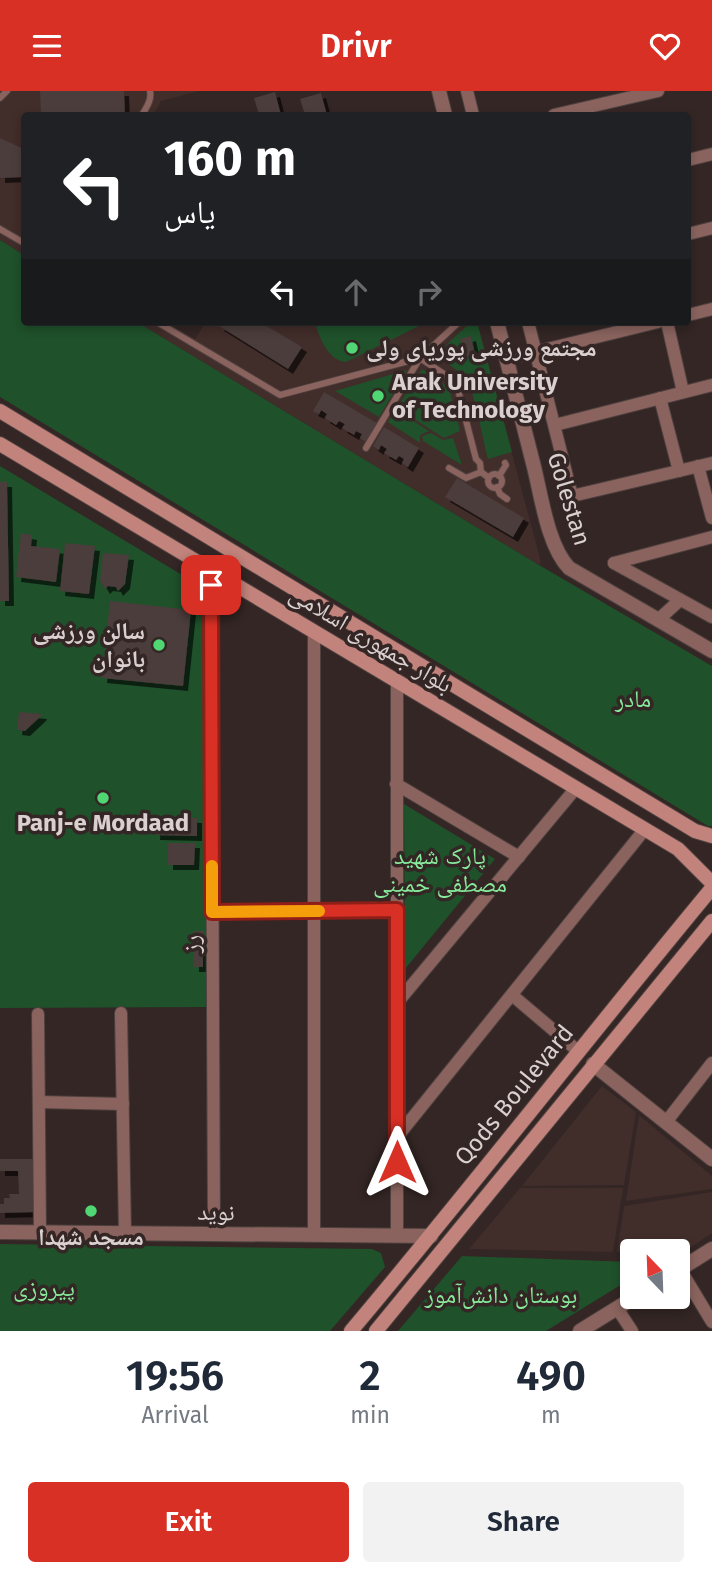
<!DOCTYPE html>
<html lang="en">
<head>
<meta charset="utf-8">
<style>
  :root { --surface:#fff; --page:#f2f2f3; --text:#1f2937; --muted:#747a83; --accent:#d93025 }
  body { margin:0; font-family:"Fira Sans","Noto Naskh Arabic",sans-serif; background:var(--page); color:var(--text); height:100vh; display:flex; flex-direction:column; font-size:26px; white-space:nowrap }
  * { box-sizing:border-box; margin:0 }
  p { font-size:23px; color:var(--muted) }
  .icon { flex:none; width:38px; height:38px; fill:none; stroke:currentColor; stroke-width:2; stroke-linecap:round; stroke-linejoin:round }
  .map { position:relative; height:1240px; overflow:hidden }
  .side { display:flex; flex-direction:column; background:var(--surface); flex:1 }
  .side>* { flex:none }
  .top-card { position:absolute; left:21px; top:21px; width:670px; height:214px; border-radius:7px; box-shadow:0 4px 10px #0003; background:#202124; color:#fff; overflow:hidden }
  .needle { width:46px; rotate:337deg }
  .tools { position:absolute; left:620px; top:1148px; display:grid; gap:14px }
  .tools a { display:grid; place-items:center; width:70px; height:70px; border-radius:7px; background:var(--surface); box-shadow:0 4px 10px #0003; font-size:35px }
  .pin { position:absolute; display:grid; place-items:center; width:60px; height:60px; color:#fff; margin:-30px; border-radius:14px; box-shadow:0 4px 10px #0006 }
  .me { position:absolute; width:77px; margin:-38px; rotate:0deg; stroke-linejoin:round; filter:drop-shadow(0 0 5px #0008) }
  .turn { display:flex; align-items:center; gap:24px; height:147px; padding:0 28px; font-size:32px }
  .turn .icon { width:91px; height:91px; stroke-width:2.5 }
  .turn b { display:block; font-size:49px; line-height:60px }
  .lanes { display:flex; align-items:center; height:66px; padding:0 28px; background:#0003; justify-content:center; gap:35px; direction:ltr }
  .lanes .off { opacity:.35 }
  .eta { display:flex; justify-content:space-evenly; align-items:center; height:119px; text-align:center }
  .eta b { font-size:42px; font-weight:600; line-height:49px }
  .primary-button { display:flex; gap:14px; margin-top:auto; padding:14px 28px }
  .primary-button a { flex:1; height:80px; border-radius:7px; background:var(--accent); color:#fff; font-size:28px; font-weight:600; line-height:80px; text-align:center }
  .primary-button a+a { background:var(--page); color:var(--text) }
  header { display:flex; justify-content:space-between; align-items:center; height:91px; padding:0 28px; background:var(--accent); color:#fff; font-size:32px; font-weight:600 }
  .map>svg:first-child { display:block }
  .built { fill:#412d2a }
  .green { fill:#1f512b }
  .building { fill:#4b3c3a; filter:url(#shadow) }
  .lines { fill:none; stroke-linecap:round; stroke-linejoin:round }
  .service-casing { stroke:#4e413f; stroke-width:8 }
  .minor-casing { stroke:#4e413f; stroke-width:14 }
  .tertiary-casing { stroke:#4e413f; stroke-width:16 }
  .secondary-casing { stroke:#4e413f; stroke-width:16 }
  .service { stroke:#8a635e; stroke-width:6 }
  .minor { stroke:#8a635e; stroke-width:12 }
  .tertiary { stroke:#8a635e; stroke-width:14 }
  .secondary { stroke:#c1837b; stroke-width:14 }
  .route-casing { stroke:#8d1f18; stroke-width:18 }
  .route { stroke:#d93025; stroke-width:12 }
  .slow { stroke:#f59e0b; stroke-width:12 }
  .poi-dot { fill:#51d674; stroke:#332624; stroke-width:2.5 }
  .labels { text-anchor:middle; stroke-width:7; stroke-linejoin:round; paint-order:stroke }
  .poi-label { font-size:24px; font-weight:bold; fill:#d9d0cf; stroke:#332624; text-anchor:start }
  .street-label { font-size:24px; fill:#d9d0cf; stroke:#332624 }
  .park-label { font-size:24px; fill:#86ea9a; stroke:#332624 }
</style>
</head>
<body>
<header><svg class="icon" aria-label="menu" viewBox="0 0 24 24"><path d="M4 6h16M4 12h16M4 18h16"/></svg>Drivr<svg class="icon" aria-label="heart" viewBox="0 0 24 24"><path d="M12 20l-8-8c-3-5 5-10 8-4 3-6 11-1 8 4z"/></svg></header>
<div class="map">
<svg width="712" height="1240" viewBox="0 0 712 1240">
  <defs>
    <filter id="shadow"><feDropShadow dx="5" dy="5" stdDeviation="0" flood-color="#0009"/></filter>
  </defs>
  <rect width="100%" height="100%" fill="#332624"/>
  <g class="built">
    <path d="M0 0H199L161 10 153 24H24V164L0 149Z"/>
    <path d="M137 231H165L195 248 206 231H477L541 471 539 474Z"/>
    <path d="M602 995 636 1021 624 1094 522 1095Z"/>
    <path d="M639 1024 712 1085V1098L626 1110Z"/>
    <path d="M520 1097H623L613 1161 469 1158Z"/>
    <path d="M712 1101V1142L681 1163H677V1160L617 1161 624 1115Z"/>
  </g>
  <g class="green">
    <path d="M0 149 24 164V231H137L539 474 712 575V735H708L0 306Z"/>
    <path d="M315 231H427L346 271C328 270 319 246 315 231Z"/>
    <path d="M472 231H477L512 361 488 368C483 350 475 303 467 289 462 279 442 274 442 262 443 254 465 237 472 231Z"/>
    <path d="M422 278 449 297 460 340 444 347 397 317Z"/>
    <path d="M407 279 379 326 335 300Z"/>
    <path d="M396 319 429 340 420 344V352L388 331Z"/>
    <path d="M431 342 443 349 453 347 462 374 423 350 422 345Z"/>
    <path d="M0 375 204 497 207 916 0 917Z"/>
    <path d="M404 713 495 768 405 878Z"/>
    <path d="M0 1153 372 1158 381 1162 385 1176 330 1240H0Z"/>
    <path d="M462 1165 632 1171V1187L546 1240H398Z"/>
  </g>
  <g class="building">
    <path d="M40 0H124L125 24H41Z"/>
    <path d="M275 1 281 24H259L254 7Z"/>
    <path d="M321 2 327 24H305L300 8Z"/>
    <path d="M0 47 24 58V86L0 87Z"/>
    <path d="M222 231H260L302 256 288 278 219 235Z"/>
    <path d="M471 245 475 263 465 266 460 248Z"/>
    <path d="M324 301 377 332 366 351 360 347 362 343 356 340 354 344 342 337 345 333 339 330 336 334 325 327 327 323 321 319 319 323 313 320Z"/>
    <path d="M384 336 419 357 408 376 402 372 404 368 399 365 396 369 384 362 387 358 381 354 379 359 373 355Z"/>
    <path d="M457 387 524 427 513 446 445 406Z"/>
    <path d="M0 391H7L9 510H0Z"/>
    <path d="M21 442 32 444 31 455 60 458 56 491 16 486Z"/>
    <path d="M65 452 95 455 89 503 60 500Z"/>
    <path d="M103 462 129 464 125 493 118 500 116 496 108 495 105 498 100 490Z"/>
    <path d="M110 510 191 519 183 595 102 587Z"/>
    <path d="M19 621 42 623 41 625 25 640 17 639Z"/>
    <path d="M156 726 197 727V745L155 744Z"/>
    <path d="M168 752H195L194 774H168Z"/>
    <rect x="194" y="840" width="9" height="36"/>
    <path d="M0 1068H35L36 1121 0 1122V1113H4V1107H10L9 1103H19L18 1080H0Z"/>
  </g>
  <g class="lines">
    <defs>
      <g id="service">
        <path d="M0 7 7 0"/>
        <path d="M142 24C146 17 152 9 150 0"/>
        <path d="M0 138 24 152"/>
        <path d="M157 231 280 304 420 267 459 231"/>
        <path d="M366 357 420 267 456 291 476 368 480 372 481 381 489 387"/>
        <path d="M449 377 466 387 481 381"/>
        <circle cx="495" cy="390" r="7"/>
        <path d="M499 385 506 374 505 372"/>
        <path d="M497 396 500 403 507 408"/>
      </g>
      <g id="minor">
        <path d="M467 0 473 24"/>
        <path d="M554 24 658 0"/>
        <path d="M688 69 712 63"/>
        <path d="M688 143 712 137"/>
        <path d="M688 224 712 218"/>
        <path d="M528 231 572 405 712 372"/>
        <path d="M667 231 683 301"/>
        <path d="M507 268 658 231"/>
        <path d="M660 307 679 380"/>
        <path d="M555 334 712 294"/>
        <path d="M698 375 712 427"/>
        <path d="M614 472 712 526"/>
        <path d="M614 472 712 446"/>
        <path d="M211 479 214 1143"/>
        <path d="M658 529 680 509"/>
        <path d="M397 590V1145"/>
        <path d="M396 693 519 766"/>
        <path d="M212 821 396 819"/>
        <path d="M512 904 578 960"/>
        <path d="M397 912 576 697"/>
        <path d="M121 922 125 1142"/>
        <path d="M38 923 40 1142"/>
        <path d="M39 1011 123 1013"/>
        <path d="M666 1031 712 972"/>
        <path d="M397 1046 645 738"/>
        <path d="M314 1144V541"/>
        <path d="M680 1178 712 1231"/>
        <path d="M617 1217 632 1240"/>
      </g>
      <g id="tertiary">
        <path d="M439 0 445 24"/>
        <path d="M497 231C509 278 521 325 533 372 541 402 547 454 569 477L712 560"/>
        <path d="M593 973 712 1068"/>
        <path d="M0 1141 431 1145"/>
        <path d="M677 1180 712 1158"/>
        <path d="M580 1240 635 1206"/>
      </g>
      <g id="secondary">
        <path d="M0 320 695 740 712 745"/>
        <path d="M0 353 678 758 712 792"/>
        <path d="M351 1240C474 1094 590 944 712 797"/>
        <path d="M376 1240 712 830"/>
      </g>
    </defs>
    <use href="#service" class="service-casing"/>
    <use href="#minor" class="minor-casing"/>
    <use href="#tertiary" class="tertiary-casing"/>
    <use href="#secondary" class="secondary-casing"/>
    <use href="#service" class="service"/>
    <use href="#minor" class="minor"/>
    <use href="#tertiary" class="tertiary"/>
    <use href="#secondary" class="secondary"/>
  </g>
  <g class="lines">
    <defs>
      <path id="route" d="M211 494 212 821 397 819V1071"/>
    </defs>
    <use href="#route" class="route-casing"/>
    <use href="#route" class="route"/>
    <path class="slow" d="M212 775V821L319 820"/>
  </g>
  <g class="poi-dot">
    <circle cx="352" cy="257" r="7"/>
    <circle cx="378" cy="305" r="7"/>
    <circle cx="159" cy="554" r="7"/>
    <circle cx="103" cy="707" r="7"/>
    <circle cx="91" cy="1120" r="7"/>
  </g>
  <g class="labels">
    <g class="poi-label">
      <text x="366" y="265">مجتمع ورزشی پوریای ولی</text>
      <text x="392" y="299">Arak University<tspan x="392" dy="28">of Technology</tspan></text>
      <text x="145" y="548" text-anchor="end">سالن ورزشی<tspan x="145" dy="28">بانوان</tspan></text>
      <text x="103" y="740" text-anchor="middle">Panj-e Mordaad</text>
      <text x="91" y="1154" text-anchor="middle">مسجد شهدا</text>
    </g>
    <g class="street-label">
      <text transform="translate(569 408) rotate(73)" y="8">Golestan</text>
      <text transform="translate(371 548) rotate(31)" y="8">بلوار جمهوری اسلامی</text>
      <text transform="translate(191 853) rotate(-90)" y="8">رز</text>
      <text transform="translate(514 1004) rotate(-51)" y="8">Qods Boulevard</text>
      <text transform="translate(216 1121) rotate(1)" y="8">نوید</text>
    </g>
    <g class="park-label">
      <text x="633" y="616">مادر</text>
      <text x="440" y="773">پارک شهید<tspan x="440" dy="28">مصطفی خمینی</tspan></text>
      <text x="44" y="1205">پیروزی</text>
      <text x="501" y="1212">بوستان دانش‌آموز</text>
    </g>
  </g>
</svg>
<div class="tools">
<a><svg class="needle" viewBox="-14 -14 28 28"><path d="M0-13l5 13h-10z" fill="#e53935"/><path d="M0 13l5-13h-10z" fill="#747a83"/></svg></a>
</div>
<div class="pin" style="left:211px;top:494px;background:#d93025"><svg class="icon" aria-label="arrive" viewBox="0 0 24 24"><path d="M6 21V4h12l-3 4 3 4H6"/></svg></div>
<svg class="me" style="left:397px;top:1071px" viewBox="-20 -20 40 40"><path d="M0-17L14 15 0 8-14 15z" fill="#d93025" stroke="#fff" stroke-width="4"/></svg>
<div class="top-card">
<div class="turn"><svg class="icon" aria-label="left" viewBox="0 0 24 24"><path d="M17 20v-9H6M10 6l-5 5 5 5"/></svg><div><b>160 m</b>یاس</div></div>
<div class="lanes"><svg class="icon" aria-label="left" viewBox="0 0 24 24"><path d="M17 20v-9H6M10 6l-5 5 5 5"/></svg><svg class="icon off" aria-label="ahead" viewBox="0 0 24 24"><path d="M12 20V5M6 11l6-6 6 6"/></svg><svg class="icon off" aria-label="right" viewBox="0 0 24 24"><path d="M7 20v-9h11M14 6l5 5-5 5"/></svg></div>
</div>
</div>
<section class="side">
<div class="eta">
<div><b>19:56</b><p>Arrival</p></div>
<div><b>2</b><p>min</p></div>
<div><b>490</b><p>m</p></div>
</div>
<div class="primary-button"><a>Exit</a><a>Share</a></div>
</section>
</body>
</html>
